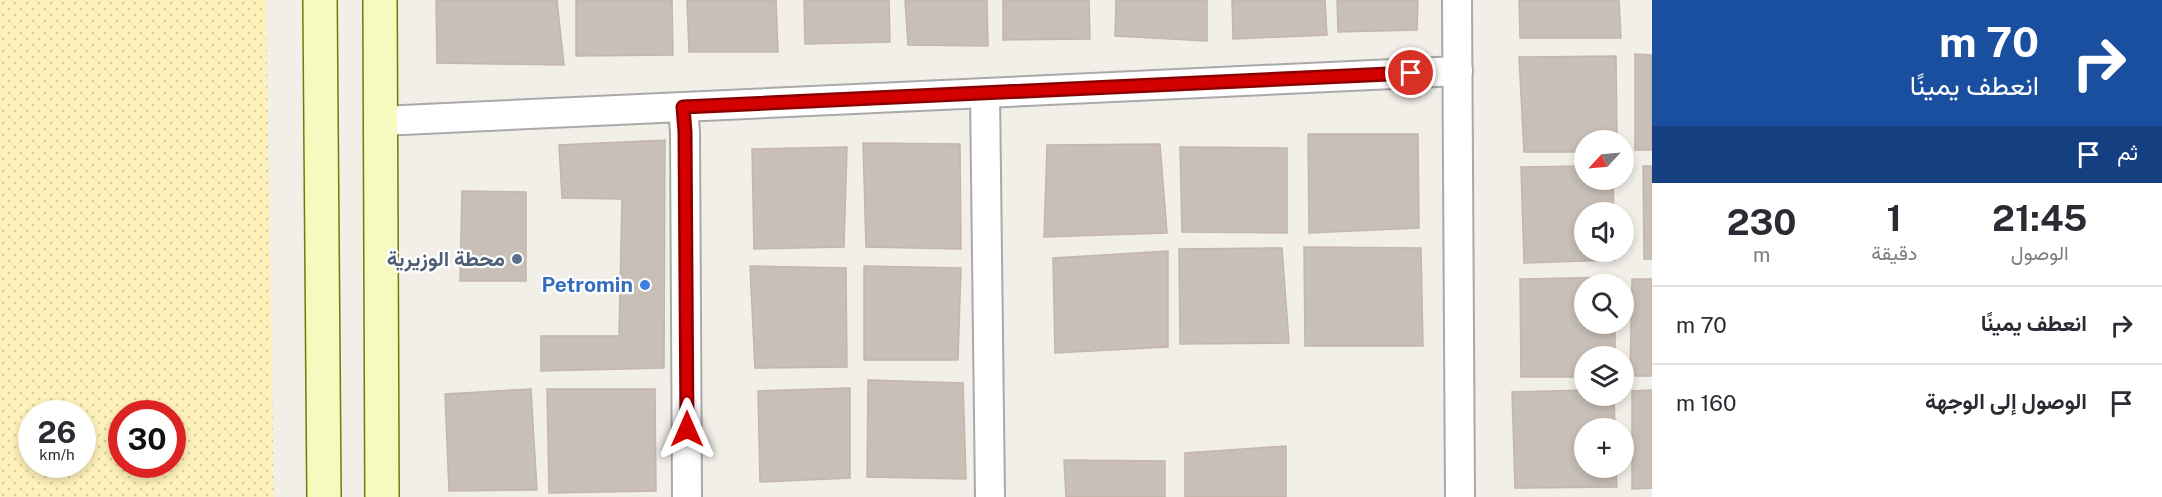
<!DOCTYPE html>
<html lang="ar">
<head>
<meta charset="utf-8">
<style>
  :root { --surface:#fff; --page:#f7f7f7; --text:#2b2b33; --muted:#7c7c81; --line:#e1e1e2 }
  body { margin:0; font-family:"Public Sans",Vazirmatn,sans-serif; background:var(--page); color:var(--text); direction:rtl; height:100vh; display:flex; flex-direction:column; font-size:22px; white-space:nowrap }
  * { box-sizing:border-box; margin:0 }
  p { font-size:20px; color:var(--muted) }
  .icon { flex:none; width:33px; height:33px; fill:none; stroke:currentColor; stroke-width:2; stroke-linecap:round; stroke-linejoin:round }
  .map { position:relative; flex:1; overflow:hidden; direction:ltr }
  .sheet { display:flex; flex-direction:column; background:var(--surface); width:510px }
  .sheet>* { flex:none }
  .top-card { background:#1a4fa0; color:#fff; overflow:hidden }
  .needle { width:39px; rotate:244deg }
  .controls { position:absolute; left:1574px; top:130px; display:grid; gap:12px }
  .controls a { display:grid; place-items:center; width:60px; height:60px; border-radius:50%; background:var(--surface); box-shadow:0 3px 9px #0003; font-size:30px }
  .speed { position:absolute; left:18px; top:400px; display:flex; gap:12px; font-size:30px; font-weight:700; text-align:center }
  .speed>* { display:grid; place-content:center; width:78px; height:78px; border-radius:50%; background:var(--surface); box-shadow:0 3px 9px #0003; line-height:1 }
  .speed small { font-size:15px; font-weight:400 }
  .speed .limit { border:9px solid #d22; background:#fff; color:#111 }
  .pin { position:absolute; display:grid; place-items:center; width:51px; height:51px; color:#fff; margin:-26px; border:3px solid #fff; border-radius:50%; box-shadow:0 2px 6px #0007 }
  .me { position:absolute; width:66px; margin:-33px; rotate:0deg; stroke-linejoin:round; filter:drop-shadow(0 0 4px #0008) }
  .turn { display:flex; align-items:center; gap:21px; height:126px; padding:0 24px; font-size:27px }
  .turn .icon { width:78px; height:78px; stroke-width:2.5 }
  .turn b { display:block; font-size:42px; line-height:51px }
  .then { display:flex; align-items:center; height:57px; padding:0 24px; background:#0003; gap:12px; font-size:22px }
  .eta { display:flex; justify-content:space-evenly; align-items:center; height:102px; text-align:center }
  .eta b { font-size:36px; font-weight:700; line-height:42px }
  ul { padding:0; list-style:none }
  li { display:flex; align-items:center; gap:18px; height:78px; padding:0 24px; border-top:2px solid var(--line) }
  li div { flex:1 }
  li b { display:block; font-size:22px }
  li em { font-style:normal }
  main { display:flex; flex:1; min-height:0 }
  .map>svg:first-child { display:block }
  .sand { fill:url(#sand-dots); fill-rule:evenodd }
  .building { fill:#c7bfb8; stroke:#c4b6ab; stroke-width:1.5 }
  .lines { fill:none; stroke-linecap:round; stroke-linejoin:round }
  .street-casing { stroke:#a9a9a9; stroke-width:32 }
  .secondary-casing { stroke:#707d05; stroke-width:36 }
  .street { stroke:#fff; stroke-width:28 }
  .secondary { stroke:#f7fabf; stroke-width:33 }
  .route-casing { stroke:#8a0000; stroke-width:15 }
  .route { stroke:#d40000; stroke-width:10 }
  .service-dot { fill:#5c6f8a; stroke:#fff; stroke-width:2 }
  .shop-dot { fill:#3f7fe0; stroke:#fff; stroke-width:2 }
  .labels { text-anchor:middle; stroke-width:4.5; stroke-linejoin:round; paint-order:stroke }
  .service-label { font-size:21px; font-weight:bold; fill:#4e5e75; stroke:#fff; text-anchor:end }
  .shop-label { font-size:21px; font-weight:bold; fill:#366cbe; stroke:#fff; text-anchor:end }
</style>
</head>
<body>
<main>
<section class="sheet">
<div class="top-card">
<div class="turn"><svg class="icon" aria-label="right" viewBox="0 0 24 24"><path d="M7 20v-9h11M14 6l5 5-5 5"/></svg><div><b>70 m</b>انعطف يمينًا</div></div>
<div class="then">ثم<svg class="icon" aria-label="arrive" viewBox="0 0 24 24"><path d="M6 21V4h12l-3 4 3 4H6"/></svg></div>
</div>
<div class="eta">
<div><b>21:45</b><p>الوصول</p></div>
<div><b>1</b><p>دقيقة</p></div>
<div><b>230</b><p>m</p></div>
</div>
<ul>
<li><svg class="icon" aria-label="right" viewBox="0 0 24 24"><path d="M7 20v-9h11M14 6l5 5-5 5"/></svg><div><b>انعطف يمينًا</b></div><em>70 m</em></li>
<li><svg class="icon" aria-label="arrive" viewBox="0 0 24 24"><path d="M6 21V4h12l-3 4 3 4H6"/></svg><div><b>الوصول إلى الوجهة</b></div><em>160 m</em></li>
</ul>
</section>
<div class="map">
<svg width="1652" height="497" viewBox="0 0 1652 497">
  <defs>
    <pattern id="sand-dots" width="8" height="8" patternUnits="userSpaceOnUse" patternTransform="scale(1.5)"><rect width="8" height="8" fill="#fff1ba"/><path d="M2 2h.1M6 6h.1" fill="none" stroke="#dacea0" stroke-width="1.8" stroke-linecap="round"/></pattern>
  </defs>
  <rect width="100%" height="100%" fill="#f2efe9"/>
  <path class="sand" d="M0 0H266L274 497H0ZM32 414H82V465H32ZM122 414H172V465H122Z"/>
  <g class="building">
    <path d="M436 0H557L564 65 437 63Z"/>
    <path d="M576 0H672L673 55 576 56Z"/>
    <path d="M687 0H776L778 52H689Z"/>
    <path d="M804 0H889L890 42 805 44Z"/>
    <path d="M905 0H987L988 46 908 45Z"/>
    <path d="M1003 0H1089L1090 39 1003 40Z"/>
    <path d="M1116 0H1207V41L1115 36Z"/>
    <path d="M1232 0H1325L1327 35 1233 39Z"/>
    <path d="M1337 0H1418L1417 30 1338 32Z"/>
    <path d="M1519 0H1619L1621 38H1520Z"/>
    <path d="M1635 54 1652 55V150H1635Z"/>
    <path d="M1616 56 1617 141H1584V152H1524L1519 57Z"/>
    <path d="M1308 134H1418L1419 228 1309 233Z"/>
    <path d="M665 140 664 368 541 371V336H619L622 199 562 198 559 145Z"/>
    <path d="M863 143 960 144 961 249 866 247Z"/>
    <path d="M1160 144 1167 233 1044 237 1047 145Z"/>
    <path d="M847 147 844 247 754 249 752 149Z"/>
    <path d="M1180 147 1287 148V233L1182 232Z"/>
    <path d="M1584 166V180H1613L1614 213H1584V252H1615V260L1524 263 1521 167Z"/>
    <path d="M1643 166H1652V259H1644Z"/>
    <path d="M462 191 526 192V281H460Z"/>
    <path d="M1304 247 1421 248 1423 346H1305Z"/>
    <path d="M1282 248 1289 343 1180 344 1179 249Z"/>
    <path d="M1168 251V347L1055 353 1053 258Z"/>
    <path d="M750 266 846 268 847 367 755 368Z"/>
    <path d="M864 266 961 268 958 360H864Z"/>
    <path d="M1616 277 1615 285H1584V324H1615V357H1584V377H1521L1520 279Z"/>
    <path d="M1632 279H1652V376H1630Z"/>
    <path d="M868 380 963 383 966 479 867 477Z"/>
    <path d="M850 388V478L760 482 758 391Z"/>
    <path d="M531 389 537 490 449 491 445 394Z"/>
    <path d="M547 389H655L656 491 549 493Z"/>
    <path d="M1584 390V396H1614L1615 429H1584V468H1616L1617 487 1515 488 1512 392Z"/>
    <path d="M1652 390V488L1632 489V391Z"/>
    <path d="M1286 446V497H1185V453Z"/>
    <path d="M1064 460 1165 461V497H1066Z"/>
  </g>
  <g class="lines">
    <defs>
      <g id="street">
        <path d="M1457 0 1460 497"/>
        <path d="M985 93 990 497"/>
        <path d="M683 107 685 132 687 497"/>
        <path d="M381 121 1458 71"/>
      </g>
      <g id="secondary">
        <path d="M320 0 324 497"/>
        <path d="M380 0 382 497"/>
      </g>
    </defs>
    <use href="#street" class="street-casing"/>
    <use href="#secondary" class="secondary-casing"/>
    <use href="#street" class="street"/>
    <use href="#secondary" class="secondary"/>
  </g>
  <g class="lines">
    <defs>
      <path id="route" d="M687 429 685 132 683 107 1411 73"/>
    </defs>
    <use href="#route" class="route-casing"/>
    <use href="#route" class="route"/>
  </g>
  <circle class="service-dot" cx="517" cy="259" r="6"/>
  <circle class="shop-dot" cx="645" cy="285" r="6"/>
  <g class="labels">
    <g class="service-label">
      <text x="505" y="266">محطة الوزيرية</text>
    </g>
    <g class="shop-label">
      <text x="633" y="292">Petromin</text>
    </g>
  </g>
</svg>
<div class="controls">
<a><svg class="needle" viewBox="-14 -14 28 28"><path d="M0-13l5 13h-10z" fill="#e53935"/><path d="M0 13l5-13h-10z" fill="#7c7c81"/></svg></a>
<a><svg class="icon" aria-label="sound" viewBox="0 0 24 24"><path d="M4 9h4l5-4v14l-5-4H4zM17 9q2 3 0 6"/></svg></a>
<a><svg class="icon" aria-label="search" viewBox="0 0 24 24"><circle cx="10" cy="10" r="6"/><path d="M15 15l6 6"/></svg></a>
<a><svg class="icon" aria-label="layers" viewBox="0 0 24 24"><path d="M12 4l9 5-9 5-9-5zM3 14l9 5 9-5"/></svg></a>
<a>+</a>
</div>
<div class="speed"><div>26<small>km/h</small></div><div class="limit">30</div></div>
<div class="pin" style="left:1411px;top:73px;background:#d93025"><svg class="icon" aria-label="arrive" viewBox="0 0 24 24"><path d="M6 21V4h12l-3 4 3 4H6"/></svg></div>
<svg class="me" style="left:687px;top:429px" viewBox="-20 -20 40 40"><path d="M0-17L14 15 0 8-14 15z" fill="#d40000" stroke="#fff" stroke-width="4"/></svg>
</div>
</main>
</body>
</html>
